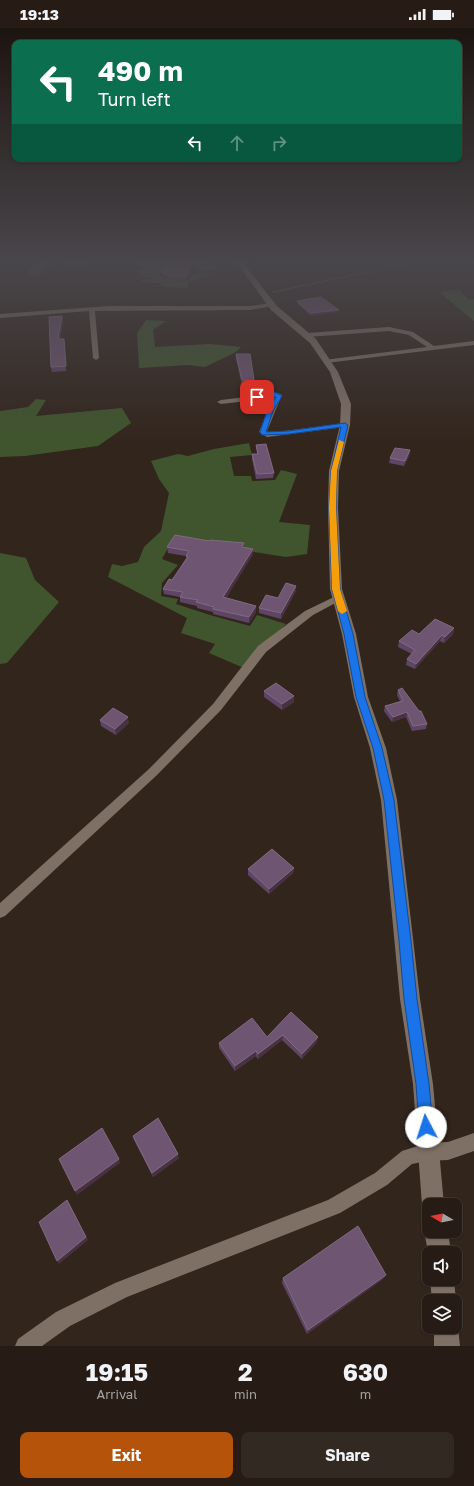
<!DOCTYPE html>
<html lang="en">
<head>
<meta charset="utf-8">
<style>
  :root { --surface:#261c15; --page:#322922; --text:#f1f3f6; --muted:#a4a1a0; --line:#423a34; --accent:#b45309 }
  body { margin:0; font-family:"Golos Text",sans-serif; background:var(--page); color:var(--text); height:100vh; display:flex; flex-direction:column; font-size:15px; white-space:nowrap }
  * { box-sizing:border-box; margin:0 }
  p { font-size:13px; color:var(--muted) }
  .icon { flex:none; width:22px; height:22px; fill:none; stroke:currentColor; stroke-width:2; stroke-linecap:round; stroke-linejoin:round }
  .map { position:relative; height:1318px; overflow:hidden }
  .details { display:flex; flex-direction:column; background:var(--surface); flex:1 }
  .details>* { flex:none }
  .banner { position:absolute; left:12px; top:12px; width:450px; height:122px; border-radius:8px; box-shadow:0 1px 3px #0004,0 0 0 1px var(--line); background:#0b6e4f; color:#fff; overflow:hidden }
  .needle { width:26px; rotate:280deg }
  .fabs { position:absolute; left:422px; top:1170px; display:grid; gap:8px }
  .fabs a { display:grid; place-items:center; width:40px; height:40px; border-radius:8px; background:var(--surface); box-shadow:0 1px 3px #0004,0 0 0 1px var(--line); font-size:20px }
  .pin { position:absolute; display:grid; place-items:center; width:34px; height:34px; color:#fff; margin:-17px; border-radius:8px; box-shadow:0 2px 6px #0006 }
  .me { position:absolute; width:44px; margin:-22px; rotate:355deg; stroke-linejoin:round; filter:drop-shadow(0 0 3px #0008) }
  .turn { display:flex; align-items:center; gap:14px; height:84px; padding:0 20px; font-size:18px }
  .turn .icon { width:52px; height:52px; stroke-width:2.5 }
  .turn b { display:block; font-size:28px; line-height:34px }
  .lanes { display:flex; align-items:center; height:38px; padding:0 20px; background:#0003; justify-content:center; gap:20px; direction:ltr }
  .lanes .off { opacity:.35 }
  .eta { display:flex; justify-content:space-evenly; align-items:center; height:68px; text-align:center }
  .eta b { font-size:24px; font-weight:700; line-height:28px }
  .primary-button { display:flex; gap:8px; margin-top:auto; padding:8px 20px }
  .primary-button a { flex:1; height:46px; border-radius:8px; background:var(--accent); color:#fff; font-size:16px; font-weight:700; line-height:46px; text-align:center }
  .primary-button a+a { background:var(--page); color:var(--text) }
  .status { display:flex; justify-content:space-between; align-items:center; height:28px; padding:0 20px; background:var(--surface); direction:ltr }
  .status svg { height:11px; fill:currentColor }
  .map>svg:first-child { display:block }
  .forest { fill:#40552d }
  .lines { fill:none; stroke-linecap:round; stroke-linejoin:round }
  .path { stroke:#928780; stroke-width:1.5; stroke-dasharray:1 1.5; stroke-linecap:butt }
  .minor { fill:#7f7065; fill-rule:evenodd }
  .tertiary { fill:#7f7065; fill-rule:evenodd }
  .wall { fill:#5f4565 }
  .shaded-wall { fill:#473142 }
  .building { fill:#6e5571; stroke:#816a81 }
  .route { fill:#1a73e8; stroke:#114b97 }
  .slow { fill:#f59e0b }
</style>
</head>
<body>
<div class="status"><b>19:13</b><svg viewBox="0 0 49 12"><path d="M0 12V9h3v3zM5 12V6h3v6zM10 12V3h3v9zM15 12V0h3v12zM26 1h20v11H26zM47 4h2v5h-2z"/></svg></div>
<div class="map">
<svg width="474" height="1318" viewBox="0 0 474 1318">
  <rect width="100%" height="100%" fill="#32251c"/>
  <g class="forest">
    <path d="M38 232H91L83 241 55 234 35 249 26 244Z"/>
    <path d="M121 232H215L216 242 203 243 197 241 198 237 168 235 159 246 163 250 186 253 196 245 211 246 208 249 189 254 187 260 163 259 159 255 141 254V252L156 250 139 249V242L147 239Z"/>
    <path d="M459 261 469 272 474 271V293L439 264Z"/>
    <path d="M146 292 166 293 153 302 155 319 210 316 241 319 236 324 205 339 188 337 139 340 137 305Z"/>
    <path d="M36 371 46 372 36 388 122 380 131 395 98 418 25 428 0 429V383L28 379Z"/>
    <path d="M249 415 252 427 230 429 234 448H251L252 453 275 452 281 442 297 446 279 494 310 497 307 526 286 529 248 523 246 519C222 515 197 514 174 509L162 531 178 537 162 555 161 568 178 571 176 576 210 587 250 598 257 587 286 596 244 640 209 625 215 616 181 605 187 590 108 549 112 536 122 538 138 534 144 519 161 503 169 465 159 451 151 433 178 426 188 428 214 421Z"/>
    <path d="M0 525 26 530 35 552 59 574 7 635 0 636Z"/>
  </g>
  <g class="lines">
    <path class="path" d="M273 264 405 236"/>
    <g class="minor">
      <path d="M272 275 274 276V278L250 282 95 283 99 330 96 332 93 330 89 283 0 290V286L109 278H250Z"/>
      <path d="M389 299 413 304 434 318 474 313V317L326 335 323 333 324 332 427 319 409 307 389 303 307 309 304 307 307 305Z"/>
      <path d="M278 365 282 367 267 403 269 405 345 395 349 397 345 399 267 409 259 404 273 370 221 376 217 374 221 372Z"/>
      <path d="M338 567 341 568 343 570 341 572 313 587 266 624 221 682 157 747 5 888 0 890V875L149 741 213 676 258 618 305 583Z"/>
      <path d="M474 1105V1123L448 1132 427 1133 412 1136 387 1157 340 1185 127 1269 70 1298 42 1318H15L18 1311 56 1284 115 1255 328 1172 375 1145 402 1123 427 1115 448 1114Z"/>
    </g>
    <g class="tertiary">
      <path d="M235 232H241L277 278 316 311 338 344 351 376 350 397 339 443 338 479 342 561 356 606 368 669 386 720 397 772 420 971 433 1056 444 1177H429V1187L425 1185 422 1177 413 1056 400 971 381 772 370 720 354 669 342 606 330 561 328 479 329 443 340 397 341 376 330 344 310 315 271 282Z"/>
      <path d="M429 1194V1203H448L451 1225H429V1229L424 1203Z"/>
      <path d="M430 1251H454L456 1273 455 1276V1273H432Z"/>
      <path d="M455 1291 458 1299 460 1318H434V1299H455Z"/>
    </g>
  </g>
  <g class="wall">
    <path d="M194 234V237L185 252 164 249V246L161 245V242Z"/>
    <path d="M297 273 339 284 311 288 297 275Z"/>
    <path d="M62 288 63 293 60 311H64L66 343 52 344 51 339Z"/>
    <path d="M236 326 254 352V357H242L236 331Z"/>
    <path d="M256 417 274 445 273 450 256 451 252 431V426H257Z"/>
    <path d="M410 422 409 428 404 438 389 435 390 430Z"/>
    <path d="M167 519H244L253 521V526L226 570 256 584 249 595 213 586V584L197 580V578L180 574V569L164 566 163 561 172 552 186 530V528L168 525Z"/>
    <path d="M296 558V563L281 591 259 585V580L278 570Z"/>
    <path d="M454 600 453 606 444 615 440 613 415 641 406 637 407 631 412 626 398 619 399 613 419 606Z"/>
    <path d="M398 662 427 696 426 701 412 703 406 689 392 694 384 683 385 678 400 673 397 667Z"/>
    <path d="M264 663 294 674 282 682 264 669Z"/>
    <path d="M100 692 129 695 116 707 101 698Z"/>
    <path d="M294 840 293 845 269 866 248 847V841Z"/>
    <path d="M291 984 317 1014 302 1031 282 1012 258 1031 256 1028 235 1043 219 1020V1015L267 1009Z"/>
    <path d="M133 1108 179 1130 153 1149 134 1112Z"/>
    <path d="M283 1250 383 1251 307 1306 282 1255Z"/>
  </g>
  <g class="shaded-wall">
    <path d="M194 234V237L185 252V249Z"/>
    <path d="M339 282V284L311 288V285Z"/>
    <path d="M62 288 63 293 59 316 58 311Z"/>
    <path d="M410 422 409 428 404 438 405 433Z"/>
    <path d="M253 521V526L224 574 223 569Z"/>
    <path d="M296 558V563L281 591V585Z"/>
    <path d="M256 578V584L249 595V589Z"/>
    <path d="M454 600 453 606 444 615 445 609Z"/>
    <path d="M442 607 440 613 415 641 416 636Z"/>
    <path d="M294 668V674L282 682V676Z"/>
    <path d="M407 684 406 689 392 694 393 689Z"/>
    <path d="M128 689 129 695 116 707 115 701Z"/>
    <path d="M294 840 293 845 269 866V861Z"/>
    <path d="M283 1007 282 1012 258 1031V1026Z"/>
    <path d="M318 1009 317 1014 302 1031V1026Z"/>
    <path d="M256 1023V1028L235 1043V1038Z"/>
    <path d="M178 1126 179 1130 153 1149 152 1145Z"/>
    <path d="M119 1131 120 1135 77 1167 75 1163Z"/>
    <path d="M67 1172 88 1212 59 1236 57 1233Z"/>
    <path d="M386 1247 383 1251 307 1306 308 1302Z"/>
  </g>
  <g class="building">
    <path d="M169 233 194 234 185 249 163 246 166 242H161Z"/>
    <path d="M321 269 339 282 311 285 297 273Z"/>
    <path d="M62 288 58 311H64L66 338 51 339 49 289Z"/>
    <path d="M236 326H250L254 352H242Z"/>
    <path d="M266 416 274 445 257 446 252 426H258L256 417Z"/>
    <path d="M395 420 410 422 405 433 390 430Z"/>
    <path d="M175 507 209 513 210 512 244 515 242 519 253 521 223 569 256 578 249 589 213 581 214 579 196 574 198 572 180 569 183 564 163 561 169 551 172 552 188 529 186 528 189 523 167 519Z"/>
    <path d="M286 555 296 558 281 585 259 580 266 567 278 570Z"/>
    <path d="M435 591 454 600 445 609 442 607 416 636 407 631 415 622 399 613 412 602 419 606Z"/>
    <path d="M276 655 294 668 282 676 264 663Z"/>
    <path d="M402 660 419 683H421L427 696 413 698 407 684 393 689 385 678 403 673 398 662Z"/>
    <path d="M113 680 128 689 115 701 100 692Z"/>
    <path d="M272 821 294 840 269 861 248 841Z"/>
    <path d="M291 984 318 1009 302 1026 283 1007 258 1026 256 1023 235 1038 219 1015 252 990 267 1009Z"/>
    <path d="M158 1090 178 1126 152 1145 133 1108Z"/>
    <path d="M102 1100 119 1131 75 1163 59 1131Z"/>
    <path d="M67 1172 86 1209 57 1233 39 1194Z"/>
    <path d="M358 1198 386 1247 308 1302 283 1250Z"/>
  </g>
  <linearGradient id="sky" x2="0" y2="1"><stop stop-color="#1c140f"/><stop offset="0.56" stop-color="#49464b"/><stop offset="1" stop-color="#49464b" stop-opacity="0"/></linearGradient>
  <rect width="474" height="416" fill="url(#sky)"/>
  <path class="route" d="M275 364 282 368 273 383 266 404 289 403 345 395 348 397 337 443 336 479 340 561 353 606 365 669 382 720 394 772 411 913 417 971 429 1056 433 1099 431 1104 426 1106 421 1104 419 1099 416 1056 404 971 399 913 384 772 373 720 356 669 344 606 332 561 329 479 331 443 341 399 289 406 262 407 260 404 267 383 276 369 257 370 254 369Z"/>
  <path class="slow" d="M339 412 344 414 337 443 336 479 340 561 347 583 342 586 338 583 332 561 329 479 331 443Z"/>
</svg>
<div class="fabs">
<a><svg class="needle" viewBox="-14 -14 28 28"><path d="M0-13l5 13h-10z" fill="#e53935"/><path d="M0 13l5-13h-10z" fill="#a4a1a0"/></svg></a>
<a><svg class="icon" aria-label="sound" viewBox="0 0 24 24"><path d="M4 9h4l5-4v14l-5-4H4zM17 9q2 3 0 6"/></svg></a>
<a><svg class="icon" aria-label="layers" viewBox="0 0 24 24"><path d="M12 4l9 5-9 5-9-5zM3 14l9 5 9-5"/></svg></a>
</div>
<div class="pin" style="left:257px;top:369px;background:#d93025"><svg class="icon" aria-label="arrive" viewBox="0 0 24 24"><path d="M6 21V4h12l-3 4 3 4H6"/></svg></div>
<svg class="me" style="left:426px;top:1099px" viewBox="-20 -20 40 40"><circle r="19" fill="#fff"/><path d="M0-13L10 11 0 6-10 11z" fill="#1a73e8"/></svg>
<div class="banner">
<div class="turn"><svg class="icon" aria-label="left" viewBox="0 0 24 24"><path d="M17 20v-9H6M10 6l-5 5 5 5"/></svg><div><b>490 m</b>Turn left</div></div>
<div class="lanes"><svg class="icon" aria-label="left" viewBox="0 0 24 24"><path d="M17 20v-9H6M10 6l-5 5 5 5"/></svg><svg class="icon off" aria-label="ahead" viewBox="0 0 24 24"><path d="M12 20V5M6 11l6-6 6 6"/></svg><svg class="icon off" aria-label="right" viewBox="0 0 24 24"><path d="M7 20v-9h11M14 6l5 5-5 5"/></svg></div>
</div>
</div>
<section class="details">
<div class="eta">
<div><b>19:15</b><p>Arrival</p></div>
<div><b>2</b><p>min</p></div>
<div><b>630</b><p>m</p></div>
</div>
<div class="primary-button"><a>Exit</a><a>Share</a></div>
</section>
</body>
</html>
